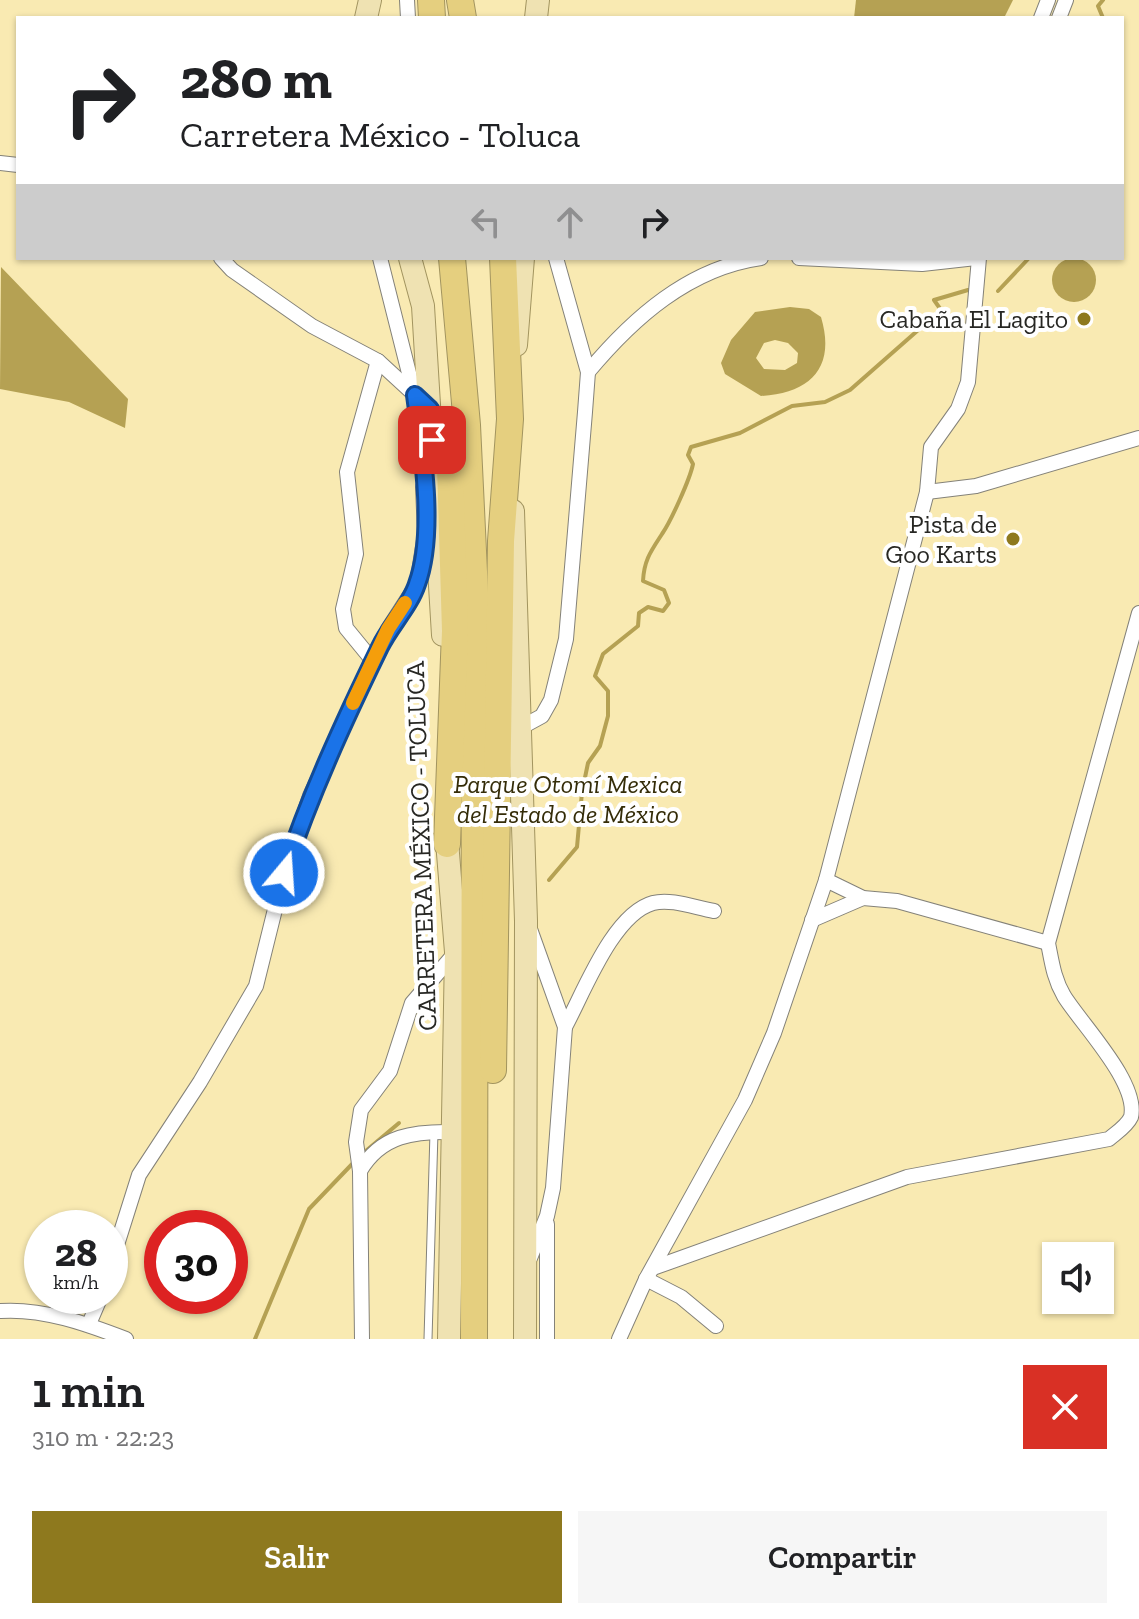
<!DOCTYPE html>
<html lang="es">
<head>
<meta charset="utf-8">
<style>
  :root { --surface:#fff; --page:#f6f6f6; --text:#202124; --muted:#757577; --accent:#8e791e }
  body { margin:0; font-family:"Zilla Slab",serif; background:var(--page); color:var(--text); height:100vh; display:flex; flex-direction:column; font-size:30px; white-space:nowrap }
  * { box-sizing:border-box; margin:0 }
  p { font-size:26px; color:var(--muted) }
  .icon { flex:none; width:44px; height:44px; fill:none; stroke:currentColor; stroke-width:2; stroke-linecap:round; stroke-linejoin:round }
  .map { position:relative; height:1339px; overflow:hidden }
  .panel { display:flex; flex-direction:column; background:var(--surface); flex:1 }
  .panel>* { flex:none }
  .top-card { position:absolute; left:16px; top:16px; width:1108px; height:244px; border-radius:0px; box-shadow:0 2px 6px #0004; background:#fff; color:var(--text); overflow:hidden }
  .buttons { position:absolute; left:1042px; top:1242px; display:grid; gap:16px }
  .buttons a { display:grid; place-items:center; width:72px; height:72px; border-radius:0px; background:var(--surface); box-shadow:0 2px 6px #0004; font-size:40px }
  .speed { position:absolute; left:24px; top:1210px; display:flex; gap:16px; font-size:40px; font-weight:700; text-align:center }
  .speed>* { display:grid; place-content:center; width:104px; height:104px; border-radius:50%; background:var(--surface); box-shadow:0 2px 6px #0004; line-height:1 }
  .speed small { font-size:20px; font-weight:400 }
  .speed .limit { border:12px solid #d22; background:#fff; color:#111 }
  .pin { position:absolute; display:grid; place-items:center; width:68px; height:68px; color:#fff; margin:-34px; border-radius:16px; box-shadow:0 4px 12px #0006 }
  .me { position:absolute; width:88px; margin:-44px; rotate:18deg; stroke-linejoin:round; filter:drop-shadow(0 0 6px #0008) }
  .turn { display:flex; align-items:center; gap:28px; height:168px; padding:0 32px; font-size:36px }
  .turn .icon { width:104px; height:104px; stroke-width:2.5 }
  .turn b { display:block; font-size:56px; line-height:68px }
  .lanes { display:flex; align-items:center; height:76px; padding:0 32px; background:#0003; justify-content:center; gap:40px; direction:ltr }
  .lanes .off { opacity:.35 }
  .round { display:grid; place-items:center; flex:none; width:84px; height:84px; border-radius:0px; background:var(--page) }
  .headline { display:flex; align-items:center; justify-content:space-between; height:136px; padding:0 32px }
  h1 { font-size:48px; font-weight:600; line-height:60px }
  .cta { display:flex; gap:16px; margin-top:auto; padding:16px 32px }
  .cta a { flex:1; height:92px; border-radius:0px; background:var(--accent); color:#fff; font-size:32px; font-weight:600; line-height:92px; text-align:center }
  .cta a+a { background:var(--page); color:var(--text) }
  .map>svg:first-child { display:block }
  .green { fill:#f9eab2; fill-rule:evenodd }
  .water { fill:#b5a153; fill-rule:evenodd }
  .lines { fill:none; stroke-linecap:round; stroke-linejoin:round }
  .stream { stroke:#b5a153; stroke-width:4 }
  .lane-casing { stroke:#848279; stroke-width:9 }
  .street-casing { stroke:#848279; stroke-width:16 }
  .primary-casing { stroke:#a2945f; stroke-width:24 }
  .highway-casing { stroke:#a2945f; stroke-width:28 }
  .lane { stroke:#fff; stroke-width:7 }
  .street { stroke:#fff; stroke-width:14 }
  .primary { stroke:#efe2b2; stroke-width:22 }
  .highway { stroke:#e5cf7f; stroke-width:26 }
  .route-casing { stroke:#114b97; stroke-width:20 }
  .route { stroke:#1a73e8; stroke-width:14 }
  .slow { stroke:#f59e0b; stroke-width:14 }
  .poi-dot { fill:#8e791e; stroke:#fff; stroke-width:3 }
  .labels { text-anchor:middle; stroke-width:8; stroke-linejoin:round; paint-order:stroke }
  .poi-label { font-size:26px; fill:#272723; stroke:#fff; text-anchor:end }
  .park-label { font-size:26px; font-style:italic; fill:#342c08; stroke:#fff }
  .street-label { font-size:26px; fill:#272723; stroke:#fff }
</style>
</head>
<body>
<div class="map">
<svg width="1139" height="1339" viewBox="0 0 1139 1339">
  <rect width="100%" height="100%" fill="#fcfaf1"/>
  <path class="green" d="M0 0H1139V1339H0ZM18 18H1122V258H18ZM42 1228H110V1296H42ZM162 1228H230V1296H162ZM1056 1256H1100V1300H1056Z"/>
  <g class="water">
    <path d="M856 0H1013L1004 18H854Z"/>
    <circle cx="1074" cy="280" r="22"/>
    <path d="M1 267 128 399 125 428 69 402 0 389Z"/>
    <path d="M790 307 809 309 821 317C836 367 811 393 761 396L725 374 721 363 731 340 755 312ZM775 340 788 343 798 353 797 363 785 370 764 369 756 358 764 343Z"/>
  </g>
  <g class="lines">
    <g class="stream">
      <path d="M1103 18 1098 6 1103 0"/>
      <path d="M998 291 1029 258"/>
      <path d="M549 880 577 847 582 792 588 763 600 746 608 716V691L595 676 603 654 638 626 639 613 648 607 663 611 669 603 664 590 643 581C644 560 651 551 662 534 671 521 690 479 693 464L688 455 691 447 740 433 792 406 825 402 850 390 941 310 934 300 968 290"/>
      <path d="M361 1155 399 1123"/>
      <path d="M255 1339 309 1209 355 1161"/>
    </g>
    <defs>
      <path id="lane" d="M428 1339 434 1132"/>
      <g id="street">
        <path d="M407 0 408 18"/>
        <path d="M1041 18 1048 0"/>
        <path d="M1059 18 1066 0"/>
        <path d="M0 163 18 165"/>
        <path d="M221 258 232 270 312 326 378 361 415 395 422 450"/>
        <path d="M380 258 414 393"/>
        <path d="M799 258 922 264 976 258"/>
        <path d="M588 372C633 318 689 268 761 258"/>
        <path d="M927 492 976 486 1139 438"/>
        <path d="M373 661 346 628 343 609 356 554 347 472 378 361"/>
        <path d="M520 728 542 716 551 700 566 639 585 412 588 372 556 258"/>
        <path d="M826 880 863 898 897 901 1048 943"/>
        <path d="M812 920 863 898"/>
        <path d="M530 929 565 1027 553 1188 547 1216 530 1258"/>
        <path d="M565 1027C584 992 613 914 653 903 671 898 696 908 714 911"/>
        <path d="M360 1171 356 1142 361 1110 390 1071 412 1003 456 952"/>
        <path d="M547 1224V1339"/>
        <path d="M110 1267 139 1175 200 1082 256 986 284 873 310 796 388 629 417 584 425 534 423 487"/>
        <path d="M653 1268 907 1177 1109 1139C1116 1133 1127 1126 1131 1117 1139 1083 1082 1025 1064 996 1054 979 1052 963 1048 943L1139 613"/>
        <path d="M646 1279 681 1297 716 1326"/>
        <path d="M0 1311C43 1308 87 1324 126 1339"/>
        <path d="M89 1324 101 1296"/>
        <path d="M362 1339 360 1171C381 1135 414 1131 454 1132"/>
        <path d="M619 1339 646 1279 745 1100 774 1033 826 880 927 492 931 447 958 409 968 382 979 258"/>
      </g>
      <g id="primary">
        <path d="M366 18 370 0"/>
        <path d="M536 18 538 0"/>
        <path d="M410 258 423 306 443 635"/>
        <path d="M516 345 523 258"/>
        <path d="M513 511 526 921 525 1339"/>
        <path d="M446 829 456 952 449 1339"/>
      </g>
      <g id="highway">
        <path d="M431 0 432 18"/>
        <path d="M460 0 463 18"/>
        <path d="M452 258 467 425 475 593 474 1339"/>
        <path d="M447 844 455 631 449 433"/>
        <path d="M493 1070 501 541 510 419 503 258"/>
      </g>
    </defs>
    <use href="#lane" class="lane-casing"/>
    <use href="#street" class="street-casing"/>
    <use href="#primary" class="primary-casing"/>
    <use href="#highway" class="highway-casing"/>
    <use href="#lane" class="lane"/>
    <use href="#street" class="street"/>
    <use href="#primary" class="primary"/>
    <use href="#highway" class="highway"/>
  </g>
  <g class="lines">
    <defs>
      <path id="route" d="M284 873C310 795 344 721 380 647 390 626 410 606 417 584 436 532 422 448 415 395L430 409 432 440"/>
    </defs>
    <use href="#route" class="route-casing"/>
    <use href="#route" class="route"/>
    <path class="slow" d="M353 703 388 629 405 603"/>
  </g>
  <g class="poi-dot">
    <circle cx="1084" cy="319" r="8"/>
    <circle cx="1013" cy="539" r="8"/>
  </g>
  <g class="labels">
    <g class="poi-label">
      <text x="1068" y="328">Cabaña El Lagito</text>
      <text x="997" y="533">Pista de<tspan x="997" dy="30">Goo Karts</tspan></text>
    </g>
    <g class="park-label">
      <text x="568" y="793">Parque Otomí Mexica<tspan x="568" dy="30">del Estado de México</tspan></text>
    </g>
    <g class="street-label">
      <text transform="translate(421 846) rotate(-92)" y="9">CARRETERA MÉXICO - TOLUCA</text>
    </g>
  </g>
</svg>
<div class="buttons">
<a><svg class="icon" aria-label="sound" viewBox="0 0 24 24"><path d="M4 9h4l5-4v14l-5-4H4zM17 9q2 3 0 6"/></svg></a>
</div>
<div class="speed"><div>28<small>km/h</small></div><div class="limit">30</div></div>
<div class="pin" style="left:432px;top:440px;background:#d93025"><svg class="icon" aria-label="arrive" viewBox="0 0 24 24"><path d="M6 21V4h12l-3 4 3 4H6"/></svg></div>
<svg class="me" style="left:284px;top:873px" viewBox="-20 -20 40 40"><circle r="17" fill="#1a73e8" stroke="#fff" stroke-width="3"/><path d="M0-11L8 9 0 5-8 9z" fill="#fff"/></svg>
<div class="top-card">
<div class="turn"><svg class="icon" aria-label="right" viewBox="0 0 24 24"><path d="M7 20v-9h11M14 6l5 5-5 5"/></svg><div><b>280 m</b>Carretera México - Toluca</div></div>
<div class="lanes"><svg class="icon off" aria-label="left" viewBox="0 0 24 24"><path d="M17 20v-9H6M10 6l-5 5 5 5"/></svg><svg class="icon off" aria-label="ahead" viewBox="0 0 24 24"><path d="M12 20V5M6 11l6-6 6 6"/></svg><svg class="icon" aria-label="right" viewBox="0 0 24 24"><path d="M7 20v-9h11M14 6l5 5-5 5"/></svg></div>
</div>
</div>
<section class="panel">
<div class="headline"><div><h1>1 min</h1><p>310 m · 22:23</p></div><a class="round" style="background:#d93025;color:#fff"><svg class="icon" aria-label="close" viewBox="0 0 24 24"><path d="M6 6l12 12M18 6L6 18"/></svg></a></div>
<div class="cta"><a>Salir</a><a>Compartir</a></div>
</section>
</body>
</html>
